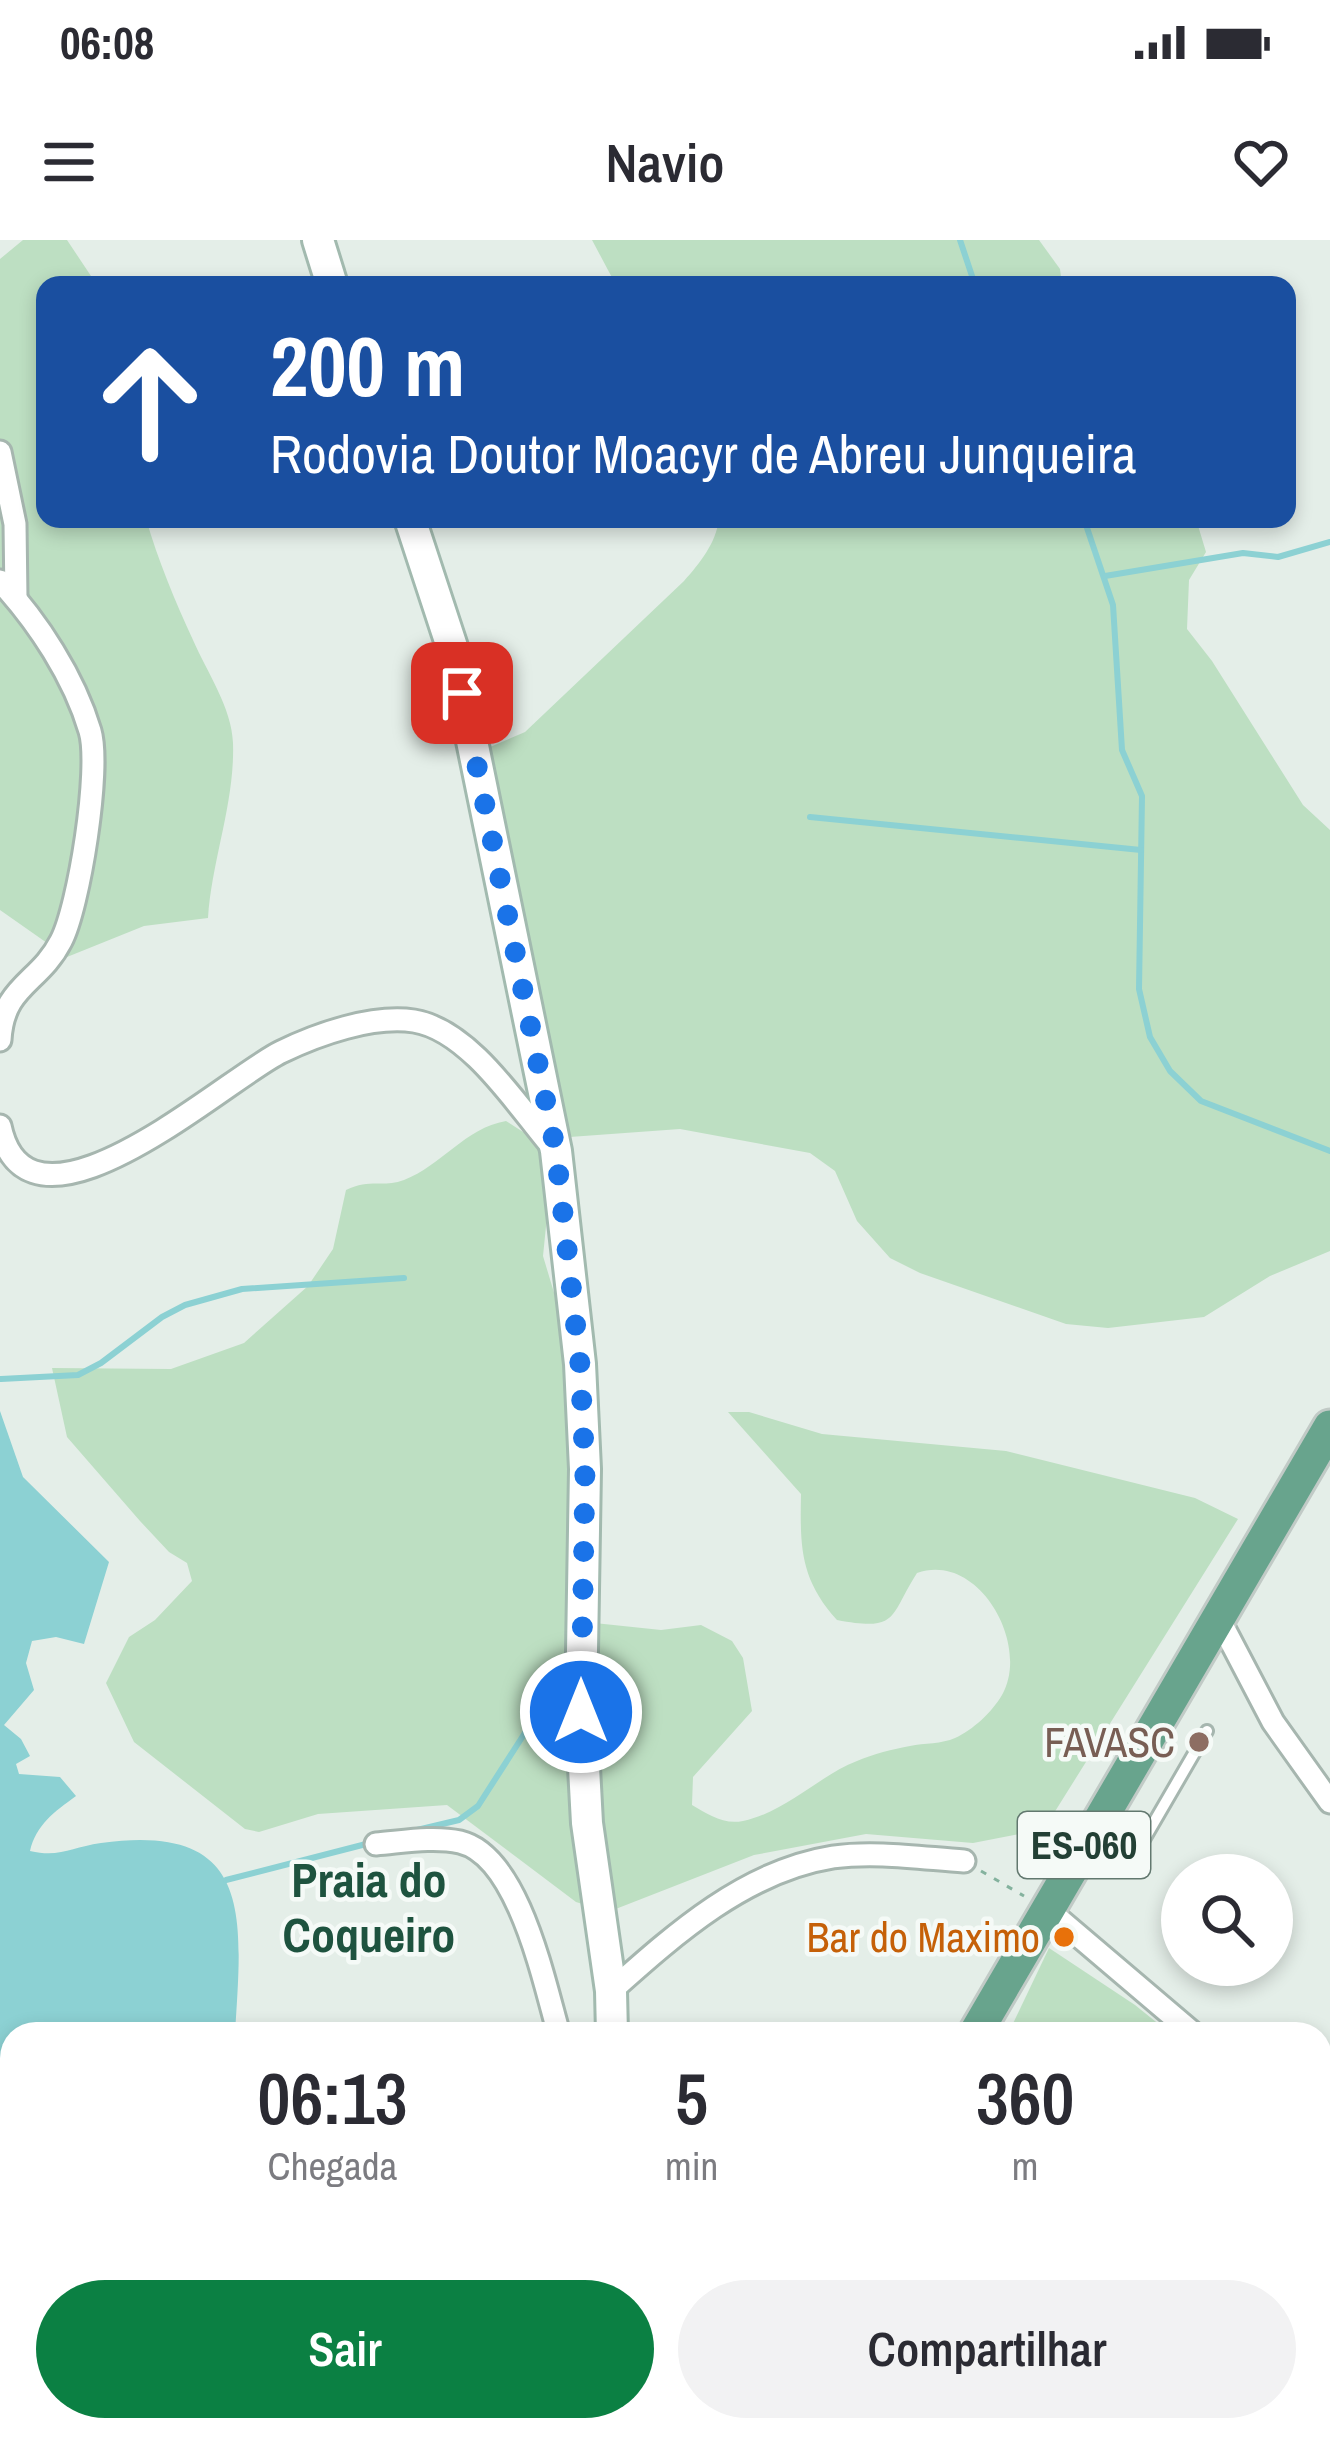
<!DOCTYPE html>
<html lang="pt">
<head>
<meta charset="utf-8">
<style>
  :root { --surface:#fff; --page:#f2f2f3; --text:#2b2b33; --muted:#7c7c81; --accent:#0b8043 }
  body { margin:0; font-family:"Archivo Narrow",sans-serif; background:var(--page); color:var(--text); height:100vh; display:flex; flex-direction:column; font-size:45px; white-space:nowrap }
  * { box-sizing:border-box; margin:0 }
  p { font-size:39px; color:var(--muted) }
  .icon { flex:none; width:66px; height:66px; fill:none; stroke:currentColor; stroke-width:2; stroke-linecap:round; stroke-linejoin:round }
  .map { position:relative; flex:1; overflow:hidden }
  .details { position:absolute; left:0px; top:1782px; width:1332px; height:420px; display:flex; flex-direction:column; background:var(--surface); border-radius:36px 36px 0 0; box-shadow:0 6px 18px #0003 }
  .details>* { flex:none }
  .hud { position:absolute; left:36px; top:36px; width:1260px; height:252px; border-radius:24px; box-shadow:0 6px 18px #0003; background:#1a4fa0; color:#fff; overflow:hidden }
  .fabs { position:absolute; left:1161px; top:1614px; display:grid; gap:24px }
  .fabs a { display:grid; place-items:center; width:132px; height:132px; border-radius:50%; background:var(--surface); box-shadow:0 6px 18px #0003; font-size:60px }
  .pin { position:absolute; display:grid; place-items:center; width:102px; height:102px; color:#fff; margin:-51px; border-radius:24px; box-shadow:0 6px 18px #0006 }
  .me { position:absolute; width:132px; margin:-66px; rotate:0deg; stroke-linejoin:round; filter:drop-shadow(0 0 9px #0008) }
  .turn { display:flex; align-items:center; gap:42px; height:252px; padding:0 36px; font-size:54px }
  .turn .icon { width:156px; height:156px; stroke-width:2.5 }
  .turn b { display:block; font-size:84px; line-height:102px }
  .eta { display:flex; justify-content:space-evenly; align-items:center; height:204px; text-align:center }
  .eta b { font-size:72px; font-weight:600; line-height:84px }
  .button { display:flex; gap:24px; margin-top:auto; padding:24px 36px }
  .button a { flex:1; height:138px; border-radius:72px; background:var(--accent); color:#fff; font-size:48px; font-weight:600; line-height:138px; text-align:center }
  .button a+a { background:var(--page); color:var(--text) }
  .status { display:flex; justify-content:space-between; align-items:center; height:84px; padding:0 60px; background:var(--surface); direction:ltr }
  .status svg { height:33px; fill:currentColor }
  header { display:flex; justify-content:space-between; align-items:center; height:156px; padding:0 36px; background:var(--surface); font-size:54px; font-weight:600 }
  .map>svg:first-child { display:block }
  .green { fill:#bddfc2 }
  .water { fill:#8cd1d3 }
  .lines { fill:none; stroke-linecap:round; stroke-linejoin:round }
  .stream { stroke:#8cd1d3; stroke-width:6 }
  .lane-casing { stroke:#a6b6af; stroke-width:16 }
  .street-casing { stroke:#a6b6af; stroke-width:27 }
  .secondary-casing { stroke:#a2baaf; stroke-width:36 }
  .primary-casing { stroke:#c1cac6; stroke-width:39 }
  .path { stroke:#84b29e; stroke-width:3; stroke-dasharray:6 9; stroke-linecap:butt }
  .lane { stroke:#fff; stroke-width:10 }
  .street { stroke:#fff; stroke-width:21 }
  .secondary { stroke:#fff; stroke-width:30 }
  .primary { stroke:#68a48d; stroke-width:33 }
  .route { stroke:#1a73e8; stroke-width:21; stroke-dasharray:0 37.8 }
  .education-dot { fill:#8d6e63; stroke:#f5faf7; stroke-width:4.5 }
  .food-dot { fill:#e8710a; stroke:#f5faf7; stroke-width:4.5 }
  .labels { text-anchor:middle; stroke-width:9; stroke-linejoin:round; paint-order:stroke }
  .shield { fill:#f5faf7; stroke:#62786f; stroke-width:3 }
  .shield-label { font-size:39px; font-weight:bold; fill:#234035 }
  .education-label { font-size:42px; fill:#785e54; stroke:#f5faf7; text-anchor:end }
  .food-label { font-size:42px; fill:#c56008; stroke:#f5faf7; text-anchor:end }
  .quarter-label { font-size:48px; font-weight:bold; fill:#1e533f; stroke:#f5faf7 }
</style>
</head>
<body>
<div class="status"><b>06:08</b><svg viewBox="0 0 49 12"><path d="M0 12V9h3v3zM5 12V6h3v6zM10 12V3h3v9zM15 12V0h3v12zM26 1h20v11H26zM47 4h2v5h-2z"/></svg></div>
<header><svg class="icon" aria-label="menu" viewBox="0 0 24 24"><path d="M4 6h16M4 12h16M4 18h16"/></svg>Navio<svg class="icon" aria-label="heart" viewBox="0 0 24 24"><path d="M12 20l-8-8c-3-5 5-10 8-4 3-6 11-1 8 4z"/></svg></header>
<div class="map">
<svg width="1330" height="2202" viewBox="0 0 1330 2202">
  <rect width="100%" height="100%" fill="#e4eee8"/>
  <g class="green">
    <path d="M23 0H67L97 45H45V279H146C158 320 175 361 193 400 207 432 232 468 233 503 235 562 212 619 208 678L144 686 67 717 0 670V19Z"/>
    <path d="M592 0H1039L1060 29 1062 45H616Z"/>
    <path d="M719 279H1196L1206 312 1189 340 1187 389 1212 421 1303 565 1330 590V1011L1270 1036 1204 1077 1108 1088 1066 1084 920 1033 890 1018 857 981 835 931 810 913 680 889 542 899 462 519 525 492 684 341C700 323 716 303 719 279Z"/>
    <path d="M506 881 534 899 546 919 551 937 543 1016 558 1066 565 1125 573 1347 566 1380 661 1390 701 1385 732 1401 743 1418 752 1471 693 1537 692 1565C708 1574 723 1585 743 1581 786 1572 820 1535 857 1521 873 1514 893 1509 910 1506 924 1503 942 1504 955 1498 973 1490 992 1472 1002 1455 1031 1404 978 1311 917 1333 889 1376 900 1392 837 1380 800 1339 800 1307 801 1254L728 1172H749L822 1194 1006 1211 1195 1258 1238 1279 1044 1589 973 1603 866 1594 754 1615 608 1672 576 1662 447 1565 318 1574 259 1592 245 1589 134 1502 106 1443 129 1397 155 1380 192 1341 187 1323 169 1312 140 1281 67 1197 52 1128 171 1129 244 1103 308 1046 333 1009 346 950C371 938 382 948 404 940 441 926 465 888 506 881Z"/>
    <path d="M1049 1708 1135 1765 1171 1794H1008Z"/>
    <path d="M1320 1971 1330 1986V2202H820L824 2190H1320Z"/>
    <path d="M31 2190H405L394 2202H24Z"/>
  </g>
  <path class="water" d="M0 1171 23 1237 109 1322 84 1404 56 1397 32 1401 26 1423 34 1450 4 1485 21 1499 30 1516 16 1524 19 1534 60 1537 76 1556C54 1572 36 1585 30 1611 60 1618 72 1607 101 1603 255 1582 242 1677 235 1794H12V2140L0 2151Z"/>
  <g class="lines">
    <g class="stream">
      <path d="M960 0 975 45"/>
      <path d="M1084 279 1113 365 1122 510 1142 556 1139 749 1150 797 1170 831 1201 861 1330 911"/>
      <path d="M1105 336 1243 313 1278 317 1330 302"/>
      <path d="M810 577 1141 610"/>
      <path d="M1 1139 78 1135 101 1123 162 1077 185 1065 242 1049 404 1038"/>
      <path d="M417 1590 459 1580 478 1566 553 1449"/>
      <path d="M226 1640 370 1603"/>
    </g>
    <defs>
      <path id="lane" d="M1091 1610 1110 1618 1135 1615 1207 1491"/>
      <g id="street">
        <path d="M0 212 15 284 16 358"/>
        <path d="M0 341C38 382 74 437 90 491 101 528 79 667 61 701 39 744 3 745 0 800"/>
        <path d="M0 886C28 1020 228 837 281 812 318 794 372 775 414 781 470 790 518 867 554 909"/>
        <path d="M1218 1377 1273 1482 1330 1562"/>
        <path d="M376 1604C402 1602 433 1596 460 1602 519 1616 544 1743 559 1794"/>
        <path d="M1047 1669 1194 1794"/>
        <path d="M611 1751C675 1694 745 1631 833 1617 875 1611 921 1618 964 1621"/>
      </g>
      <g id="secondary">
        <path d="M318 0 332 45"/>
        <path d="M410 279 454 413 556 911 580 1124 585 1229 581 1472 587 1583 611 1751 612 1794"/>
        <path d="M573 2202 577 2190"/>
      </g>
      <g id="primary">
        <path d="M975 1794 1330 1187"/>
        <path d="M775 2202 779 2190"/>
        <path d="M800 2202 804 2190"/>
      </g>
    </defs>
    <use href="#lane" class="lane-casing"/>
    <use href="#street" class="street-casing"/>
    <use href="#secondary" class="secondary-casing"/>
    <use href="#primary" class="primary-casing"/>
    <path class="path" d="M981 1631 1024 1656"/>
    <use href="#lane" class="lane"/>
    <use href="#street" class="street"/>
    <use href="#secondary" class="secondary"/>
    <use href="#primary" class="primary"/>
  </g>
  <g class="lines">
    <path class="route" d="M462 453 556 911 580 1124 585 1229 581 1472"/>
  </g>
  <circle class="education-dot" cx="1199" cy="1502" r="12"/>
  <circle class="food-dot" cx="1064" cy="1697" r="12"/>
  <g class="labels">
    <rect class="shield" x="1018" y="1572" width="132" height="66" rx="9"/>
    <g class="shield-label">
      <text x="1084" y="1619">ES-060</text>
    </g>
    <g class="education-label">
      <text x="1175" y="1517">FAVASC</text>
    </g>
    <g class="food-label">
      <text x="1040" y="1712">Bar do Maximo</text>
    </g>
    <g class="quarter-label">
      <text x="369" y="1657">Praia do<tspan x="369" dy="55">Coqueiro</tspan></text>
    </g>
  </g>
</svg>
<div class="fabs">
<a><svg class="icon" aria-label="search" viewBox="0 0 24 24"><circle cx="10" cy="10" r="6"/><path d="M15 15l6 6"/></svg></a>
</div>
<div class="pin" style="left:462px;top:453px;background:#d93025"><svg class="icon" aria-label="arrive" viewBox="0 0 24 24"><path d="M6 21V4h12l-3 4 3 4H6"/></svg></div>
<svg class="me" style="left:581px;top:1472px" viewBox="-20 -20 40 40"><circle r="17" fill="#1a73e8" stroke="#fff" stroke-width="3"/><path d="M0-11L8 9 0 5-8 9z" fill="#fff"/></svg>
<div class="hud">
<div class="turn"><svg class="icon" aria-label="ahead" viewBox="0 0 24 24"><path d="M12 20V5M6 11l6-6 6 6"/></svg><div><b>200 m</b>Rodovia Doutor Moacyr de Abreu Junqueira</div></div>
</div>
<section class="details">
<div class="eta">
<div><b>06:13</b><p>Chegada</p></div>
<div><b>5</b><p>min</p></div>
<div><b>360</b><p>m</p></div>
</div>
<div class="button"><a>Sair</a><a>Compartilhar</a></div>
</section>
</div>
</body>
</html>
